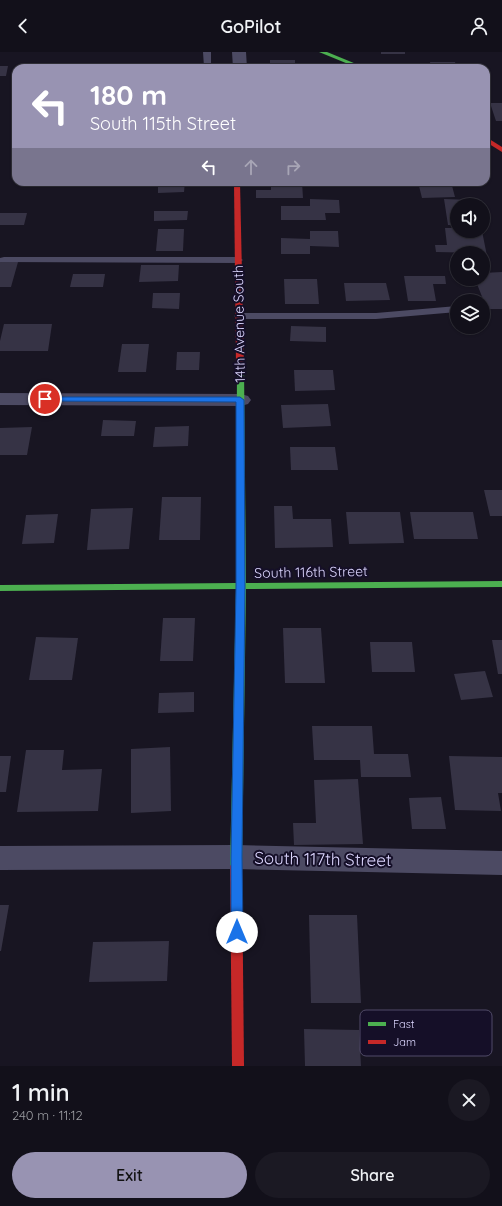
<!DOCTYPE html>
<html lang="en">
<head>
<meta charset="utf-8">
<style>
  :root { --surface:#12101a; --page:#1b1923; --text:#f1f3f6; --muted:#9c9da2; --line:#313039; --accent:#9893b2 }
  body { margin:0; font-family:Quicksand,sans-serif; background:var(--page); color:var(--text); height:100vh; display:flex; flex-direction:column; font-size:15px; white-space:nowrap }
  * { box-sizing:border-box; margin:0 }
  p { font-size:13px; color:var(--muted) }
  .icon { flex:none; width:22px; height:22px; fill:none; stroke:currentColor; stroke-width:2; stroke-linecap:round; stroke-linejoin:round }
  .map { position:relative; height:1014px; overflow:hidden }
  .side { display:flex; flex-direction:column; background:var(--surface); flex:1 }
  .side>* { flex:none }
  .hud { position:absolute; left:12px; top:12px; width:478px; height:122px; border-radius:12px; box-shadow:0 1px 3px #0004,0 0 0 1px var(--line); background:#9893b2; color:#fff; overflow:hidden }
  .fabs { position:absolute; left:450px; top:146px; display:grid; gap:8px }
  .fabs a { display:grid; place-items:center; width:40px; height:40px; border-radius:50%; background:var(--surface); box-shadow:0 1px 3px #0004,0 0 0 1px var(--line); font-size:20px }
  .pin { position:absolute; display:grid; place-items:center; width:34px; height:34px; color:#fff; margin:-17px; border:2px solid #fff; border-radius:50%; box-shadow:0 1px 4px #0007 }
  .me { position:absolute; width:44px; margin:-22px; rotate:0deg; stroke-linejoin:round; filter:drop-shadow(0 0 3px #0008) }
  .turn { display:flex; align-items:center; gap:14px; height:84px; padding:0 12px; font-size:18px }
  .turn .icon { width:52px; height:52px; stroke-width:2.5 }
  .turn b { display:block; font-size:28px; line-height:34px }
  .lanes { display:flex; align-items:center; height:38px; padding:0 12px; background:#0003; justify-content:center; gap:20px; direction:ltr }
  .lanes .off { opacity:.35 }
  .round { display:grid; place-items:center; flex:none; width:42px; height:42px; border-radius:21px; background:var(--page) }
  .head { display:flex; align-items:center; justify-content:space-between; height:68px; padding:0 12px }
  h1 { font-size:24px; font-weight:600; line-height:30px }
  .action { display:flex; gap:8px; margin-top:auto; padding:8px 12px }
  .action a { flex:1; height:46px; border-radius:24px; background:var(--accent); color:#111; font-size:16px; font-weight:600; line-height:46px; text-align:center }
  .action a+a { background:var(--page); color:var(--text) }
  header { display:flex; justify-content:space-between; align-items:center; height:52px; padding:0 12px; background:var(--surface); font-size:18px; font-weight:600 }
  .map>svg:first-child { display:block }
  .building { fill:#363345 }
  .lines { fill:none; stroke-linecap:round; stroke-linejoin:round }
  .lane { fill:#4c4a63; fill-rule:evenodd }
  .street { fill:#4c4a63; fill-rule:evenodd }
  .fast { fill:#4caf50; fill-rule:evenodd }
  .jam { fill:#c62828; fill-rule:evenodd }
  .route { fill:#1a73e8; stroke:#114b97 }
  .labels { text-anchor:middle; stroke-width:4; stroke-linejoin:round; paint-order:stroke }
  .street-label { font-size:14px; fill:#ddd7ff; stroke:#150f28 }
  .near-street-label { font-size:17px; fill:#ddd7ff; stroke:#150f28 }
  .key { fill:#150f28; stroke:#514b68; stroke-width:1 }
  .key-label { font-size:11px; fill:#ddd7ff }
</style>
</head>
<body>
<header><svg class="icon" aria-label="back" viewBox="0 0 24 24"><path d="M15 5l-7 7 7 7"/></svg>GoPilot<svg class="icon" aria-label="person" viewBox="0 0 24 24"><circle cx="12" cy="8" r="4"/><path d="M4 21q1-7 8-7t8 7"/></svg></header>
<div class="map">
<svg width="502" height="1014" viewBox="0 0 502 1014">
  <rect width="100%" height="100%" fill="#181522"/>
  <g class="building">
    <rect x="381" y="0" width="24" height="2"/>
    <rect x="270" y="8" width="25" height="8"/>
    <path d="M430 10H455L457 16H431Z"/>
    <path d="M0 14H8L6 24H0Z"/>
    <path d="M490 51H502V69H496Z"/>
    <path d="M158 130H185L184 140 158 141Z"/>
    <path d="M271 130H302L303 146H256V138H271Z"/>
    <path d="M418 130H451L455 145 422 146Z"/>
    <path d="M310 147 339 148 340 161H325L326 168H281V154H310Z"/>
    <path d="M444 147 472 148 473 153H457V173H448Z"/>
    <path d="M154 159H188L187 168 154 169Z"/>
    <path d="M0 161H27L24 173H0Z"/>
    <path d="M445 176H457V179H482L487 204H483V201L436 200 435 193H447Z"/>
    <path d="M158 177H184L183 199H156Z"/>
    <path d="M310 179H338L339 195 310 194V202H281V186L310 187Z"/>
    <path d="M0 210H18L11 235H0Z"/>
    <path d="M141 213H179L178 229 139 230Z"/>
    <path d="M502 220V257H487L475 227H483V221Z"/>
    <path d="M73 222H105L103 235H70Z"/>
    <path d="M404 224H445L446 232H433L436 249H408Z"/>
    <path d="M284 227H317L319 252H285Z"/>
    <path d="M344 231H386L390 248 346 249Z"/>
    <path d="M153 241H180L179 257 152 256Z"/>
    <path d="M4 272H52L48 299H0V289Z"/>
    <path d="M291 274 326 275V290L290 289Z"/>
    <path d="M122 292H149L146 320H118Z"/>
    <path d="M177 300H200L199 318H176Z"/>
    <path d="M294 318H333L335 338 295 339Z"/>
    <path d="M328 352 331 374 283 376 281 353Z"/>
    <path d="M103 368 136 369 134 384H101Z"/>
    <path d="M189 374 188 394 153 395 155 375Z"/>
    <path d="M32 375 27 403H0V376Z"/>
    <path d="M290 395H335L338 418H291Z"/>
    <path d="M484 438H502V464H490Z"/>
    <path d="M162 445H201L200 488H159Z"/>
    <path d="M274 454H292L293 467H331L333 495 275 496Z"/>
    <path d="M133 456 129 497 87 498 91 457Z"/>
    <path d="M346 460H400L404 491 349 492Z"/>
    <path d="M410 460H473L478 487H414Z"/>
    <path d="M58 462 54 491 22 492 26 463Z"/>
    <path d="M163 566H195L193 609H160Z"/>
    <path d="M283 576H321L325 631H285Z"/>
    <path d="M36 585 78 586 72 628H29Z"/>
    <path d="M492 588H502V622H498Z"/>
    <path d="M370 590H412L415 620H372Z"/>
    <path d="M485 619 493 645 461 648 454 622Z"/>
    <path d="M194 640V660L158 661 159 641Z"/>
    <path d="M312 674H372L374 702H408L411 725H361L360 708H314Z"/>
    <path d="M170 695 171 759 131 761V697Z"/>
    <path d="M26 698H64L62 718 102 717 98 759 17 760Z"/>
    <path d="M0 704H11L6 740H0Z"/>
    <path d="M449 704 502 705V741H498L501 759 455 758Z"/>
    <path d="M358 727 363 792 294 793 293 771H316L314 728Z"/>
    <path d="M441 745 446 777H412L409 746Z"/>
    <path d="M0 853H9L1 899H0Z"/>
    <path d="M309 863H357L361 951H311Z"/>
    <path d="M169 889 167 929 89 930 93 890Z"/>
    <path d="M304 977 359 978 361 1014H305Z"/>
  </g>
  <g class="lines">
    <g class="lane">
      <path d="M203 0H211V11H240L244 13 240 15H204Z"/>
      <path d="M4 205H238L243 208 238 211 0 210V206Z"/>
      <path d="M457 254V260L376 267H239L234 264 239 261H376Z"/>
    </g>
    <g class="street">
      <path d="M232 0H246L247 16H233Z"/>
      <path d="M0 341 241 342 248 344 251 348 248 352 241 354 0 353Z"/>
      <path d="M236 793 502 799V823L236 817 0 818V794Z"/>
    </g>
    <g class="fast">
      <path d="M319 0H327L366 16H358Z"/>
      <path d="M237 312H243L244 314 246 531 502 529V535L246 537 242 814 240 817 236 819 232 817 230 814 236 537 0 539V533L236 531Z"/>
    </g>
    <g class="jam">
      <path d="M486 85 502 95V100L486 90Z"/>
      <path d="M234 130H240L244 314 240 316 236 314Z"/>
      <path d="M236 809 240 811 242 814 244 1014H232L230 814 232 811Z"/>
    </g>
  </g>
  <path class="route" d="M45 345H240L244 348 245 535 242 805 243 880 241 883 237 885 233 883 231 880V805L236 535V350L42 349 41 347Z"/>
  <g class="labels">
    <g class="street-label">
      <text transform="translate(239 272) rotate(-91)" y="5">14th Avenue South</text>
      <text transform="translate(311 520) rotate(-1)" y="5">South 116th Street</text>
    </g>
    <g class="near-street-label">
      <text transform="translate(323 807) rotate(1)" y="6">South 117th Street</text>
    </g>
  </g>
  <rect x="360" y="958" width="132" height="46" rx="6" class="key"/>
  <rect x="368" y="970" width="18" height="4" fill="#4caf50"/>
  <rect x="368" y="988" width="18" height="4" fill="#c62828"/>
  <g class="key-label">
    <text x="393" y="976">Fast</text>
    <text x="393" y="994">Jam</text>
  </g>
</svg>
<div class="fabs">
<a><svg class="icon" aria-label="sound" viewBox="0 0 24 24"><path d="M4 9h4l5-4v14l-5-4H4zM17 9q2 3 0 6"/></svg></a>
<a><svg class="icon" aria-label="search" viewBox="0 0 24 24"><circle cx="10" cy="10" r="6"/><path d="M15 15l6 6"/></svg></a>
<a><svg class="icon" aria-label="layers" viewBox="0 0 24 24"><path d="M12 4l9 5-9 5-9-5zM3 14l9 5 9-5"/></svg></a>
</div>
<div class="pin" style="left:45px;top:347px;background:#d93025"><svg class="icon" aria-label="arrive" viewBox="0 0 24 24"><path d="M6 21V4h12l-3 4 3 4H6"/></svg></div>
<svg class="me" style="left:237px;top:880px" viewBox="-20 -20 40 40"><circle r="19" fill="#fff"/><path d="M0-13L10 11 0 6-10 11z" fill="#1a73e8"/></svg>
<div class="hud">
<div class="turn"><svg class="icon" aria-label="left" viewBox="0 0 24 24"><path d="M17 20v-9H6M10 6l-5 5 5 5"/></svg><div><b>180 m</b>South 115th Street</div></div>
<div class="lanes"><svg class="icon" aria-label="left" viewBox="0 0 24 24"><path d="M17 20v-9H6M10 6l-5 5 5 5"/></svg><svg class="icon off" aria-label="ahead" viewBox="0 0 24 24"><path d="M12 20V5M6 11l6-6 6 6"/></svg><svg class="icon off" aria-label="right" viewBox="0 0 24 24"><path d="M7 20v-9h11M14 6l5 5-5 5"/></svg></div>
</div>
</div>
<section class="side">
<div class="head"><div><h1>1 min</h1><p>240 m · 11:12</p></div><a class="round"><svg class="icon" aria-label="close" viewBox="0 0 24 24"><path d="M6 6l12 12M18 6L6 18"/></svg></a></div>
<div class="action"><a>Exit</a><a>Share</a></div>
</section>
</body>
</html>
